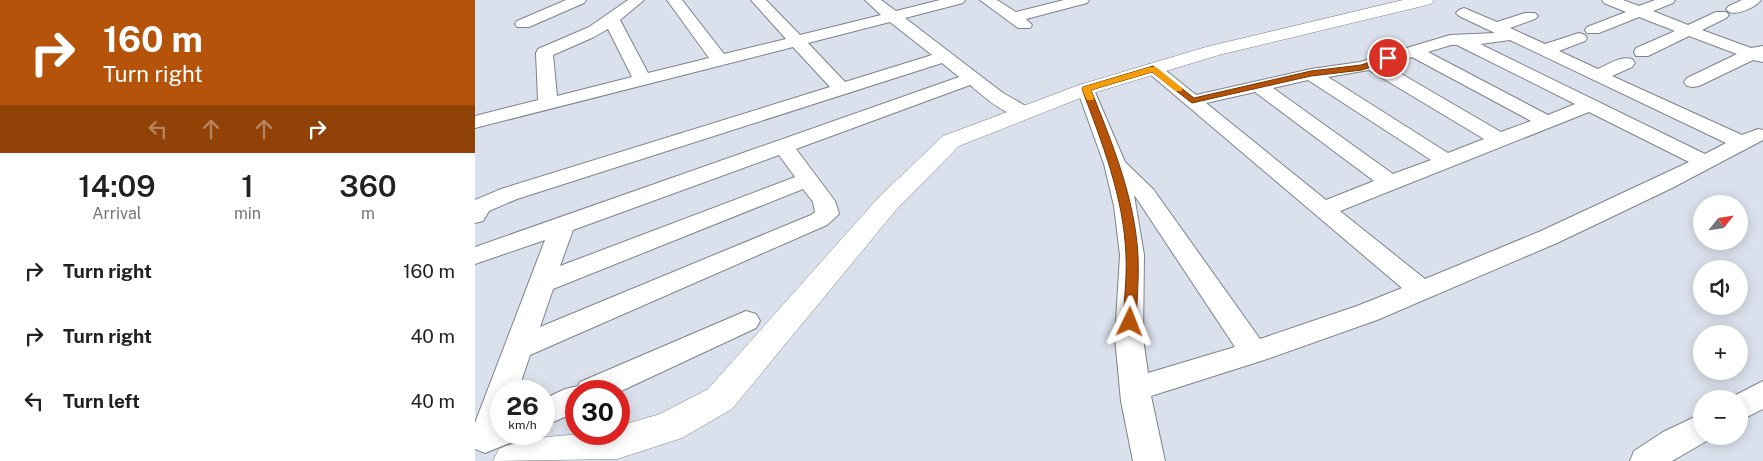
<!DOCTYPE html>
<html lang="en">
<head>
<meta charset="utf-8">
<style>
  :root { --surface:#fff; --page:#f6f6f6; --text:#202124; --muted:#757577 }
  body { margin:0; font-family:"Public Sans",sans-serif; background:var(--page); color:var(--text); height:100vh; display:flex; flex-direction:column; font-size:19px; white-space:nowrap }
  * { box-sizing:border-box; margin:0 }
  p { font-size:16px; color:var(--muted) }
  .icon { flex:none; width:28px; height:28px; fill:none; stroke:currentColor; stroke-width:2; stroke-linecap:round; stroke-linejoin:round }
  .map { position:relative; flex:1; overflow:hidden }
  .side { display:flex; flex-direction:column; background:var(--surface); width:475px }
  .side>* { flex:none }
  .guide { background:#b45309; color:#fff; overflow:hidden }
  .needle { width:32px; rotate:60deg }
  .buttons { position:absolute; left:1218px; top:195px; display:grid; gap:10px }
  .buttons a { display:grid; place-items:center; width:55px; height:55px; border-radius:50%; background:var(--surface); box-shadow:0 2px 12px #0003; font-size:25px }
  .speed { position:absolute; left:15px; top:380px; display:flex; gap:10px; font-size:25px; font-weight:700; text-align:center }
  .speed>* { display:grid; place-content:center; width:65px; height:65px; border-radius:50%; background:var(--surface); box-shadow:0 2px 12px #0003; line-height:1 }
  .speed small { font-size:12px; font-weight:400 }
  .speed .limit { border:8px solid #d22; background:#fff; color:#111 }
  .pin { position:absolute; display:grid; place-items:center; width:42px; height:42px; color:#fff; margin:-21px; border:2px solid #fff; border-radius:50%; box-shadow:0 1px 5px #0007 }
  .me { position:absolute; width:55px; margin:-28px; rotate:2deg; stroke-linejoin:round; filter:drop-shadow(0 0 4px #0008) }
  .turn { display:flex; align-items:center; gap:18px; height:105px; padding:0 20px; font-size:22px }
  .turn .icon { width:65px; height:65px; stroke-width:2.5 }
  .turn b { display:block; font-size:35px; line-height:42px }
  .lanes { display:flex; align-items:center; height:48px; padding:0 20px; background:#0003; justify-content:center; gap:25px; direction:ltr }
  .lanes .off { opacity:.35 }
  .eta { display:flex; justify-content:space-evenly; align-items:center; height:85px; text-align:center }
  .eta b { font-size:30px; font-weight:600; line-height:35px }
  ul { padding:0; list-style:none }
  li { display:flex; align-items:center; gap:15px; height:65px; padding:0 20px }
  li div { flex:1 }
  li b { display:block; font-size:19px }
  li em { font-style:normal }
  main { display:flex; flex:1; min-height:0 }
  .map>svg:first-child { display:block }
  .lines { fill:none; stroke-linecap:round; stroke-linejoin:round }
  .minor-casing { stroke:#7d828c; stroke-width:2 }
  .major-casing { stroke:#7d828c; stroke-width:1 }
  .minor { fill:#fff; fill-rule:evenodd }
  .major { fill:#fff; fill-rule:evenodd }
  .route { fill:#b45309; stroke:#753606 }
  .slow { fill:#f59e0b }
</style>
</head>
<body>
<main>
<section class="side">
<div class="guide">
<div class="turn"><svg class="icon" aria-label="right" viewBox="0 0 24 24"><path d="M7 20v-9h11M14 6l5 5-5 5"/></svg><div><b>160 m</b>Turn right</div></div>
<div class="lanes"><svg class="icon off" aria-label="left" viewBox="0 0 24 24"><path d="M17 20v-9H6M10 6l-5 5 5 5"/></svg><svg class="icon off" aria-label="ahead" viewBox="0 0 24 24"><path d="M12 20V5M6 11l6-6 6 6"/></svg><svg class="icon off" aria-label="ahead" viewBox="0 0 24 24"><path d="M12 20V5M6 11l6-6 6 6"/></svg><svg class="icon" aria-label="right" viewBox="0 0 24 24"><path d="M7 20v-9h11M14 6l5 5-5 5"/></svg></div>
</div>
<div class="eta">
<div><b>14:09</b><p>Arrival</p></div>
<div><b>1</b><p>min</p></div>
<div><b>360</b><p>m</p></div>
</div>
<ul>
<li><svg class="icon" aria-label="right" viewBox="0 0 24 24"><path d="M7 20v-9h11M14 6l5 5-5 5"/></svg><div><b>Turn right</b></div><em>160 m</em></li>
<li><svg class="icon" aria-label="right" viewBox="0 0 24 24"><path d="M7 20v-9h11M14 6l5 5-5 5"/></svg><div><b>Turn right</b></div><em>40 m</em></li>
<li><svg class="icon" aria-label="left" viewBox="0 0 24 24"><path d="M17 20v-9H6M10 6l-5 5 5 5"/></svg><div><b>Turn left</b></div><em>40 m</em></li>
</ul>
</section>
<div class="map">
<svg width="1288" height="461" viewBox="0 0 1288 461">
  <rect width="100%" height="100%" fill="#dbe1ec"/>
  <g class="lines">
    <defs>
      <g id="minor">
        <path d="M91 0H111L109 3 54 27H42L40 24 42 21Z"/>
        <path d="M153 0H169L145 20 173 73 234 58 192 0H207L249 54 311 39 276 0H291L325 35 406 15 390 0H406L421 11 465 0H490L488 3 430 18 528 93 556 109 559 113 556 117C537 122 509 97 495 85L321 149 360 201 364 214 352 225 55 355 43 391H26V434H41L37 442 10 453 0 449V423L70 240 0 264V247L484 77 467 63 42 199 14 211 8 221 0 223V200L26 189 355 87 318 47 0 128V116L63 100 61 53 63 49 114 27ZM415 22 457 55 370 82 333 43ZM133 29 157 77 82 96 78 55 119 37ZM304 155 320 177 85 266 98 230ZM328 189 338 202 340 212 336 215 65 327 78 289Z"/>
        <path d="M505 0H522L541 12 589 0H614L612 3 551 19 557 25 555 28H543Z"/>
        <path d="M1127 0H1148L1164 6 1180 0H1200L1198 3 1178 11 1213 25 1241 12H1251L1254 15 1251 18 1227 30 1276 48 1288 46V62L1278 60 1224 86 1218 87 1212 86 1209 82 1212 78 1262 54 1214 36 1173 56H1161L1159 52 1161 48 1200 31 1164 17 1124 33H1112L1110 30 1112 27 1151 12 1129 3Z"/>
        <path d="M1267 0H1286C1280 8 1263 15 1254 12L1251 9 1254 6Z"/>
        <path d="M989 8 1022 22 1050 13H1060L1063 16 1060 19 1035 28 1070 44 1104 33 1110 35 1112 38 1110 41 1084 51 1123 69C1134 64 1145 56 1157 59L1160 63 1157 67 1137 76 1267 135 1283 129 1288 130V140L1197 188 1082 243 902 320 789 360 676 396 690 461H658L646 401 640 338 645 255 639 206 629 164 602 89 605 85 611 84 617 85 650 162 678 189 785 339 882 306 927 288 669 69 672 65 678 64 684 65 721 95 836 69 885 62 975 35 1020 33 984 16 981 13 984 10ZM1035 40 1251 143 1230 154 1005 44ZM976 45H982L1100 104 1073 115 953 52ZM937 57 1056 121 1026 132 911 65ZM894 70 1009 139 973 153 853 77ZM833 80 956 160 918 174 798 88ZM780 92 899 181 851 200 731 103ZM1114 112 1214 162 1066 231 950 279 865 211ZM659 195 662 199 760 347 673 373 668 338 669 255Z"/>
        <path d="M271 311 281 314 285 321 281 328 144 392 101 391V412L69 426V399L90 389 103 386 105 382Z"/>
        <path d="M1288 381V409L1264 421V399H1253Z"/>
        <path d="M1226 414V436H1238L1237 438 1197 461H1155L1159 451 1188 432Z"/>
      </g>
      <path id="major" d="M928 0H959L956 4 744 55 618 93 484 146 421 210 257 409 207 438 142 459 18 461 24 449C62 434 104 434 144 434V426L185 414 233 389 403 198 468 136 604 85 731 47Z"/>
    </defs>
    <use href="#minor" class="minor-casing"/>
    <use href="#major" class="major-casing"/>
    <use href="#minor" class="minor"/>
    <use href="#major" class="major"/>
  </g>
  <path class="route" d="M913 56 917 58 916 60 887 70 836 76 717 103 677 72 616 90C637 143 660 198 663 256 664 278 662 300 661 322L659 325H650L648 322C649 300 652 278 651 256 649 197 627 143 607 89L608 87 678 66 719 98 836 71 886 65Z"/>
  <path class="slow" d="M675 67H681L707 88V91H700L677 72 616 90 619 98 618 100H612L607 89 608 87Z"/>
</svg>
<div class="buttons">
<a><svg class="needle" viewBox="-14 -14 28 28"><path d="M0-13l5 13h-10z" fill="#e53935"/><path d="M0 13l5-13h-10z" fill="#757577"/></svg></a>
<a><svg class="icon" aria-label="sound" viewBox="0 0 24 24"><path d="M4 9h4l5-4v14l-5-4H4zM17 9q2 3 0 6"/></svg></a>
<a>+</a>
<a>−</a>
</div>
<div class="speed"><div>26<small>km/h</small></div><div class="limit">30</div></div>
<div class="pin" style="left:913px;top:58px;background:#d93025"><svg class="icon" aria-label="arrive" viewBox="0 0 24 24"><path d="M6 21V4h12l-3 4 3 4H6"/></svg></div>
<svg class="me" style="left:655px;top:322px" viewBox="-20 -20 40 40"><path d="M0-17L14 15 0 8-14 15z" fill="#b45309" stroke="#fff" stroke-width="4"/></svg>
</div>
</main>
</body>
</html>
